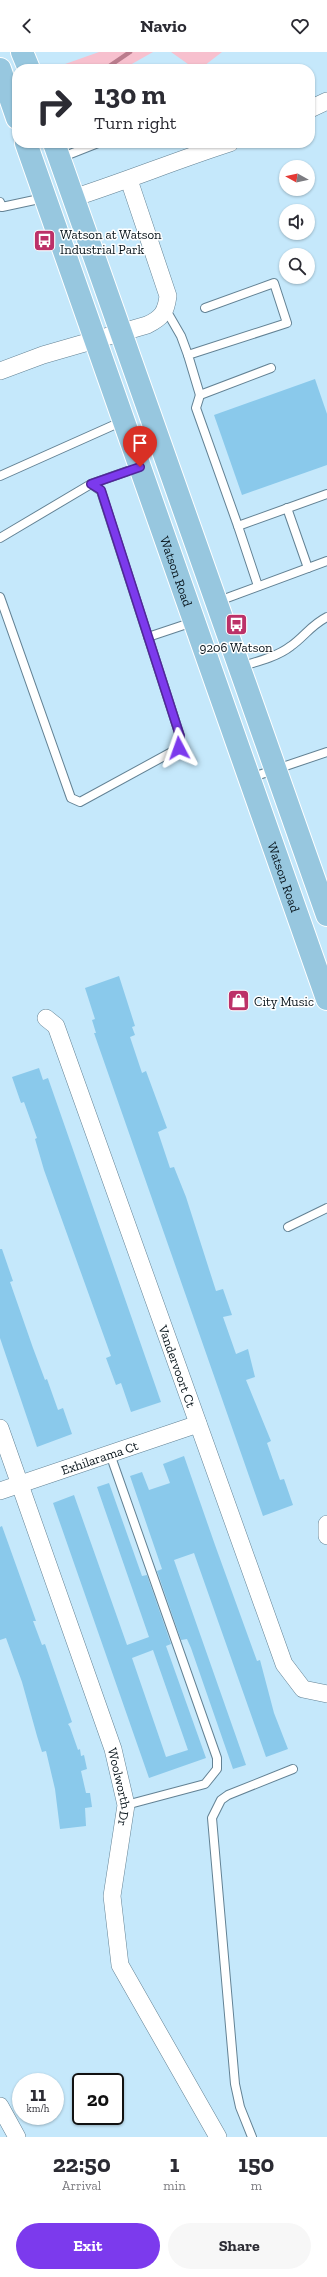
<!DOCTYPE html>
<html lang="en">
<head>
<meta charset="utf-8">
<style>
  :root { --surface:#fff; --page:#f7f7f7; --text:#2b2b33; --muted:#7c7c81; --accent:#7c3aed }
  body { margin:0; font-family:"Zilla Slab",serif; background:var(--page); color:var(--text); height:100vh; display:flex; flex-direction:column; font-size:15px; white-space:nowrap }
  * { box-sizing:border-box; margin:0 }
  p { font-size:13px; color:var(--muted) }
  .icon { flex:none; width:22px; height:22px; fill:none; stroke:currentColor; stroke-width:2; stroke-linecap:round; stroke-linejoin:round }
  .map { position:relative; height:2085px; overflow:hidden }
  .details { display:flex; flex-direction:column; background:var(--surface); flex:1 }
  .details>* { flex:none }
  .guide { position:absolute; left:12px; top:12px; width:303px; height:84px; border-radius:16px; box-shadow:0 1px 3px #0004; background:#fff; color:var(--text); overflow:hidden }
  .needle { width:26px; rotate:278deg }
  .fabs { position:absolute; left:279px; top:108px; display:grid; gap:8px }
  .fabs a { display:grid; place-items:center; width:36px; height:36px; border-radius:50%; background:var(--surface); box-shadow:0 1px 3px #0004; font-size:20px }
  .speed { position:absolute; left:12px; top:2021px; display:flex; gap:8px; font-size:20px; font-weight:700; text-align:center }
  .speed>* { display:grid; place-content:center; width:52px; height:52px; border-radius:50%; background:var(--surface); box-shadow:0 1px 3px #0004; line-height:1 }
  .speed small { font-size:10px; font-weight:400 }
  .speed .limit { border:2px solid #111; border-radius:6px; background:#fff; color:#111 }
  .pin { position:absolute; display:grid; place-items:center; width:34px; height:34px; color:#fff; margin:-41px -17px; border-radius:50% 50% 50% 0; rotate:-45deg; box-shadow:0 0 4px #0007 }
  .pin .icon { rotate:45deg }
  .me { position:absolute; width:44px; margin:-22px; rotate:356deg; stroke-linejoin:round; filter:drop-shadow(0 0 3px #0008) }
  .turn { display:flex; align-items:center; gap:14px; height:84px; padding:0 16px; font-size:18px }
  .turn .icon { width:52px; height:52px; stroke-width:2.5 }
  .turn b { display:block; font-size:28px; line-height:34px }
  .eta { display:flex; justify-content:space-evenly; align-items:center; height:68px; text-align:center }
  .eta b { font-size:24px; font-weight:700; line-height:28px }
  .cta { display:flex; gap:8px; margin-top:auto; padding:8px 16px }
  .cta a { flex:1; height:46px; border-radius:24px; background:var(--accent); color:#fff; font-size:16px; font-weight:700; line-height:46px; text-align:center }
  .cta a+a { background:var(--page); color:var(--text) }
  header { display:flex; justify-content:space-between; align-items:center; height:52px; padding:0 16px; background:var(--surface); font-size:18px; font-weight:700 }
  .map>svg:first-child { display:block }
  .green { fill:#f7c0ce }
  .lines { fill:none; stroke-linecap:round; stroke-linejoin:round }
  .stream { stroke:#ba7c8d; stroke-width:4.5 }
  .building { fill:#8ac9eb; fill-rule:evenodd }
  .service-casing { stroke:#638294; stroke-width:10 }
  .minor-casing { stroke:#638294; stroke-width:18 }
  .primary-casing { stroke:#fff; stroke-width:24 }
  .service { stroke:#fff; stroke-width:8 }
  .minor { stroke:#fff; stroke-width:17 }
  .primary { stroke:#97c7df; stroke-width:22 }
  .route-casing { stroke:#51269a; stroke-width:10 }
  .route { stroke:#7c3aed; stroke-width:7 }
  .labels { text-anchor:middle; stroke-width:3; stroke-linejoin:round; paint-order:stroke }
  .poi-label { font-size:13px; fill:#07131a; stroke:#fff; text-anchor:start }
  .street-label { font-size:13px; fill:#07131a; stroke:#fff }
</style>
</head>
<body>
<header><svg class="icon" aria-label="back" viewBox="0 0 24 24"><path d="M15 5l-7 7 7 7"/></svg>Navio<svg class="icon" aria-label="heart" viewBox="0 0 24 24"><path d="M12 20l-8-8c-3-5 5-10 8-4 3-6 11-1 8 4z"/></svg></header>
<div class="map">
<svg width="327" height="2085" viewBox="0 0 327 2085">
  <rect width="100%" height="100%" fill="#c5e8fb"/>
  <g class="green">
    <path d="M99 0H153L123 17H51Z"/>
    <path d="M171 0H222L200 17H195Z"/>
  </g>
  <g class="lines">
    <path class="stream" d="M105 17 130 0"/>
  </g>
  <g class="building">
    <path d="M315 327 327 362V413L242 443 214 363Z"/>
    <path d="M119 924 135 974 132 975 135 983 130 985 142 1021 146 1019 167 1076 158 1080 170 1116 174 1115 186 1145 216 1239 223 1237 232 1263 223 1265 236 1302 248 1297 255 1325 246 1328 271 1389 267 1391 280 1428 284 1427 293 1453 263 1464 94 981H96L92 968 95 967 85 936Z"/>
    <path d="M39 1016 43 1028 48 1026 161 1350 131 1360 121 1331 116 1333 106 1306 111 1304 44 1118 35 1087 37 1086 24 1050 21 1051 12 1025Z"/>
    <path d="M0 1197H2L13 1229 10 1230 33 1296 45 1328 47 1327 58 1358 63 1356 72 1382 37 1395 0 1286Z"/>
    <path d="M184 1404 215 1493 257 1609 260 1608 274 1661 288 1697 266 1705 194 1501 174 1508 246 1713 233 1717 191 1596 187 1587 181 1588 157 1519 162 1517 130 1424 142 1420 149 1438 170 1431 163 1412Z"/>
    <path d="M109 1431 142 1524 147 1523 171 1592 166 1594 206 1706 149 1726 53 1451 74 1443 127 1593 149 1585 97 1435ZM153 1598 188 1698 166 1705 132 1606Z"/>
    <path d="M2 1474 36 1569H33L42 1593 45 1592 72 1670 68 1672 70 1675 78 1698 80 1697 81 1704 84 1703 87 1717 81 1719 86 1741H90L92 1755 85 1756 86 1774 60 1777 55 1737 46 1699 42 1700 37 1684 22 1630 6 1586 0 1588V1475Z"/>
  </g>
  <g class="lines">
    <defs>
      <g id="service">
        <path d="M60 106 98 91"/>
        <path d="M0 150 2 155 44 146"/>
        <path d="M166 258 181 284 188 303"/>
        <path d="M200 343 188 303 287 271 274 231 205 256"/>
        <path d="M0 424 123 369"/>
        <path d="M91 432 139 415"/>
        <path d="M287 456 308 516"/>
        <path d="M238 474 196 356 200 343 271 316"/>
        <path d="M0 486 91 432 101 439 180 684 179 696 80 750 71 746 0 545"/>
        <path d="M258 534 238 474 327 442"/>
        <path d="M216 550 327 509"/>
        <path d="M148 585 193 570"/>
        <path d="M239 615C256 610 277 605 291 594 305 584 311 573 327 565"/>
        <path d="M250 726 327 700"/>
        <path d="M288 1175 327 1156"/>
        <path d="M110 1402 217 1706V1717L205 1732 126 1753"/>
        <path d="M252 2085 240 2055 235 2032 212 1766 221 1748 228 1743 293 1717"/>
      </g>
      <g id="minor">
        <path d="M310 57 327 49"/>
        <path d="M73 146C126 129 177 108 230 91"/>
        <path d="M0 319 43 303 147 273C162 266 166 260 168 244L129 128"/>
        <path id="s1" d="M46 966 56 974 284 1612 303 1637 327 1642"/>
        <path id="s2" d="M0 1376 113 1697 126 1753 112 1844 120 1913 218 2085"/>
        <path id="s3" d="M0 1439 198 1372"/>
        <path d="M327 1472V1484"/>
        <path d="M0 2054 17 2085"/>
      </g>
      <g id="primary">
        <path d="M22 0 29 17"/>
        <path d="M0 17 17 66"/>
        <path id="s4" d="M26 91 327 947"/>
        <path d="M54 91 327 863"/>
      </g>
    </defs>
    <use href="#service" class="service-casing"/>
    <use href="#minor" class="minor-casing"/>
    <use href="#primary" class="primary-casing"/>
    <use href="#service" class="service"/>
    <use href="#minor" class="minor"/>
    <use href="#primary" class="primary"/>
  </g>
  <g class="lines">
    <defs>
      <path id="route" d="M140 415 91 432 101 438 180 684 179 696"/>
    </defs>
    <use href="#route" class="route-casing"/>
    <use href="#route" class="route"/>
  </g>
  <defs>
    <symbol id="bus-square" viewBox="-11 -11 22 22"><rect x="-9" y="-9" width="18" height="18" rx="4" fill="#bc3168" stroke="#fff"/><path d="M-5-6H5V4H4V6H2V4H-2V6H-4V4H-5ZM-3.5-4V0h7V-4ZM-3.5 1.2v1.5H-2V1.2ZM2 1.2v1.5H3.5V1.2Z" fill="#fff"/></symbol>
    <symbol id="shop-square" viewBox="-11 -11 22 22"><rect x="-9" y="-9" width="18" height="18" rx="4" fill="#bc3168" stroke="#fff"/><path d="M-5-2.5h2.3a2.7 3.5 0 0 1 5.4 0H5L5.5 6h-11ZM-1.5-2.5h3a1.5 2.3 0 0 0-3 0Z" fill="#fff"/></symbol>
  </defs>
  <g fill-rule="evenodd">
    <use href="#bus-square" x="32" y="176" width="25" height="25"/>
    <use href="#bus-square" x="224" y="560" width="25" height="25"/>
    <use href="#shop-square" x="226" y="936" width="25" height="25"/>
  </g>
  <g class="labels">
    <g class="poi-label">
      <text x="60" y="187">Watson at Watson<tspan x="60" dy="15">Industrial Park</tspan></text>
      <text x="236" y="600" text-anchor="middle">9206 Watson</text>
      <text x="254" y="954">City Music</text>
    </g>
    <g class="street-label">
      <text dy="5" stroke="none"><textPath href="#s4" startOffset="454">Watson Road</textPath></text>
      <text dy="5" stroke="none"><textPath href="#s4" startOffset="778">Watson Road</textPath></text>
      <text dy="5" stroke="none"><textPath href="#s1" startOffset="374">Vandervoort Ct</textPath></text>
      <text dy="5" stroke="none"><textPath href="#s3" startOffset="105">Exhilarama Ct</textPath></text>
      <text dy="5" stroke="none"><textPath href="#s2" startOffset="379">Woolworth Dr</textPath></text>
    </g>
  </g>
</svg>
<div class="fabs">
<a><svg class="needle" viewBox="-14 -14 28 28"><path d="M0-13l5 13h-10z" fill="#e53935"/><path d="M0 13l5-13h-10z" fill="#7c7c81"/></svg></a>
<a><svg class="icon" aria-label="sound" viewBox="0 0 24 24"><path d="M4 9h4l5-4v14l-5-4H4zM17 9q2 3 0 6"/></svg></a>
<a><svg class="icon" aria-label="search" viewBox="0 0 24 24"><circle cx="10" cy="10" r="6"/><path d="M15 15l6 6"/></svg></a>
</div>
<div class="speed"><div>11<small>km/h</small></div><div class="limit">20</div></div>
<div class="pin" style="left:140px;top:415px;background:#d93025"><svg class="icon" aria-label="arrive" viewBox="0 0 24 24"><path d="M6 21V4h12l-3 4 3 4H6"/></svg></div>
<svg class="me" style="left:179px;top:696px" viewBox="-20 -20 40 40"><path d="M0-17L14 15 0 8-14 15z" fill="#7c3aed" stroke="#fff" stroke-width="4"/></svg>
<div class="guide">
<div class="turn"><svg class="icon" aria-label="right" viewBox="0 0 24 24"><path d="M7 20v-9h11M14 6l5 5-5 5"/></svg><div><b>130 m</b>Turn right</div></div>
</div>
</div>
<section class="details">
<div class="eta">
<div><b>22:50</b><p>Arrival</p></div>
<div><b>1</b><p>min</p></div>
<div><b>150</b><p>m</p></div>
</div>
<div class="cta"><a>Exit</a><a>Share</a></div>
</section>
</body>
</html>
